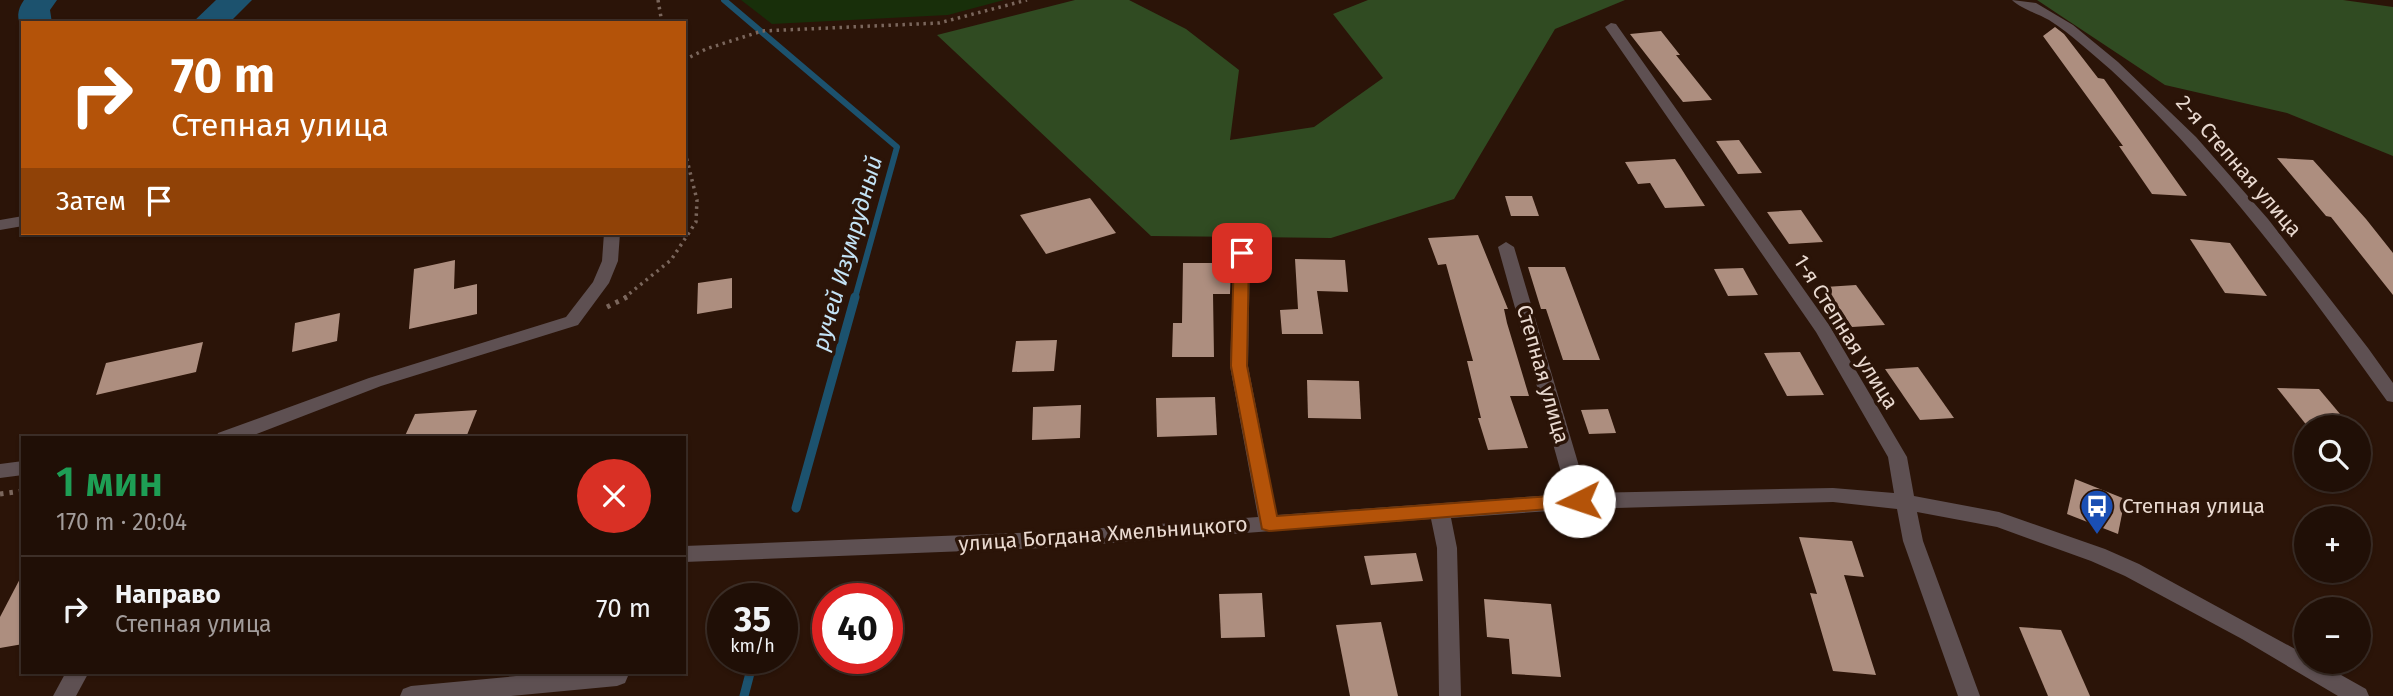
<!DOCTYPE html>
<html lang="ru">
<head>
<meta charset="utf-8">
<style>
  :root { --surface:#200f06; --page:#281810; --text:#f1f3f6; --muted:#a29c9b; --line:#3d2f28 }
  body { margin:0; font-family:"Fira Sans",sans-serif; background:var(--page); color:var(--text); height:100vh; display:flex; flex-direction:column; font-size:26px; white-space:nowrap }
  * { box-sizing:border-box; margin:0 }
  p { font-size:23px; color:var(--muted) }
  .icon { flex:none; width:38px; height:38px; fill:none; stroke:currentColor; stroke-width:2; stroke-linecap:round; stroke-linejoin:round }
  .map { position:relative; flex:1; overflow:hidden }
  .panel { position:absolute; left:21px; top:436px; width:665px; height:238px; display:flex; flex-direction:column; background:var(--surface); border-radius:0px; box-shadow:0 2px 5px #0004,0 0 0 2px var(--line) }
  .panel>* { flex:none }
  .top-card { position:absolute; left:21px; top:21px; width:665px; height:214px; border-radius:0px; box-shadow:0 2px 5px #0004,0 0 0 2px var(--line); background:#b45309; color:#fff; overflow:hidden }
  .fabs { position:absolute; left:2294px; top:415px; display:grid; gap:14px }
  .fabs a { display:grid; place-items:center; width:77px; height:77px; border-radius:50%; background:var(--surface); box-shadow:0 2px 5px #0004,0 0 0 2px var(--line); font-size:35px }
  .speed { position:absolute; left:707px; top:583px; display:flex; gap:14px; font-size:35px; font-weight:700; text-align:center }
  .speed>* { display:grid; place-content:center; width:91px; height:91px; border-radius:50%; background:var(--surface); box-shadow:0 2px 5px #0004,0 0 0 2px var(--line); line-height:1 }
  .speed small { font-size:18px; font-weight:400 }
  .speed .limit { border:10px solid #d22; background:#fff; color:#111 }
  .pin { position:absolute; display:grid; place-items:center; width:60px; height:60px; color:#fff; margin:-30px; border-radius:14px; box-shadow:0 4px 10px #0006 }
  .me { position:absolute; width:77px; margin:-38px; rotate:266deg; stroke-linejoin:round; filter:drop-shadow(0 0 5px #0008) }
  .turn { display:flex; align-items:center; gap:24px; height:147px; padding:0 35px; font-size:32px }
  .turn .icon { width:91px; height:91px; stroke-width:2.5 }
  .turn b { display:block; font-size:49px; line-height:60px }
  .then { display:flex; align-items:center; height:66px; padding:0 35px; background:#0003; gap:14px; font-size:26px }
  .round { display:grid; place-items:center; flex:none; width:74px; height:74px; border-radius:37px; background:var(--page) }
  .summary { display:flex; align-items:center; justify-content:space-between; height:119px; padding:0 35px }
  h1 { font-size:42px; font-weight:600; line-height:52px; color:#1e9e55 }
  ul { padding:0; list-style:none }
  li { display:flex; align-items:center; gap:21px; height:105px; padding:0 35px; border-top:2px solid var(--line) }
  li div { flex:1 }
  li b { display:block; font-size:26px }
  li em { font-style:normal }
  .map>svg:first-child { display:block }
  .green { fill:#182f0a }
  .forest { fill:#304b22 }
  .lines { fill:none; stroke-linecap:round; stroke-linejoin:round }
  .stream-far1 { stroke:#1c526e; stroke-width:6 }
  .stream { stroke:#1c526e; stroke-width:9 }
  .river { fill:#1c526e; fill-rule:evenodd }
  .building { fill:#ad8e7f }
  .path-far1 { stroke:#7a665c; stroke-width:3.5; stroke-dasharray:2.5 4.5; stroke-linecap:butt }
  .path { stroke:#7a665c; stroke-width:5; stroke-dasharray:3.5 6; stroke-linecap:butt }
  .minor { fill:#5e5052; fill-rule:evenodd }
  .route { fill:#b45309; stroke:#753606; stroke-width:2 }
  .labels { text-anchor:middle; stroke-width:7; stroke-linejoin:round; paint-order:stroke }
  .street-label { font-size:21px; fill:#e9d9d0; stroke:#2b1408 }
  .poi-label { font-size:21px; fill:#e9d9d0; stroke:#2b1408; text-anchor:start }
  .water-label { font-size:23px; font-style:italic; fill:#c4e3f6; stroke:#2b1408 }
</style>
</head>
<body>
<div class="map">
<svg width="2393" height="696" viewBox="0 0 2393 696">
  <rect width="100%" height="100%" fill="#2b1408"/>
  <path class="green" d="M741 0H1004L948 15 772 24Z"/>
  <g class="forest">
    <path d="M1075 0H1129L1186 29 1239 70 1230 140 1314 127 1383 78 1333 14 1368 0H1625L1555 29 1454 199 1331 238 1151 236 937 35Z"/>
    <path d="M2037 0H2343L2393 7V156L2287 113 2165 85Z"/>
  </g>
  <g class="lines">
    <path class="stream-far1" d="M724 0 897 147 855 298"/>
    <g class="stream">
      <path d="M796 508 855 297"/>
      <path d="M771 598 773 591"/>
      <path d="M744 696 754 658"/>
    </g>
    <g class="river">
      <path d="M24 0H57L50 10 52 23H23V29C16 19 17 10 24 0Z"/>
      <path d="M216 0H252L229 23H192Z"/>
    </g>
  </g>
  <g class="building">
    <path d="M2055 27 2064 34 2098 78 2104 79 2187 196 2152 194 2119 146H2123L2043 36Z"/>
    <path d="M1661 31 1680 55H1676L1712 100 1683 102 1630 34Z"/>
    <path d="M1739 140 1762 173 1738 174 1716 141Z"/>
    <path d="M2277 158 2313 160 2366 219 2393 253V295L2331 217 2326 216Z"/>
    <path d="M1675 159 1679 165 1705 206 1665 208 1650 183 1638 184 1625 162Z"/>
    <path d="M1505 196H1532L1539 216H1511Z"/>
    <path d="M1090 198 1116 233 1046 254 1020 215Z"/>
    <path d="M1801 210 1823 242 1789 244 1767 212Z"/>
    <path d="M1478 235 1508 309H1504L1507 323 1529 396H1510L1528 448 1488 450 1478 418H1481L1467 361H1473L1446 264 1438 265 1428 238Z"/>
    <path d="M2190 239 2230 243 2267 296 2225 293Z"/>
    <path d="M1295 259 1345 260 1348 292 1317 291 1323 334H1282L1280 310 1298 309Z"/>
    <path d="M455 260 454 289 477 284V314L409 329 414 269Z"/>
    <path d="M1183 263H1231L1230 294H1213L1214 357H1172L1173 323H1182Z"/>
    <path d="M1528 267H1565L1600 360H1563L1546 309H1541Z"/>
    <path d="M1743 268 1758 295 1728 296 1714 269Z"/>
    <path d="M732 278V308L697 314 698 283Z"/>
    <path d="M1856 285 1885 325 1852 327 1825 287Z"/>
    <path d="M340 313 337 341 292 352 295 323Z"/>
    <path d="M1057 340 1054 371 1012 372 1016 341Z"/>
    <path d="M203 342 196 372 96 395 106 363Z"/>
    <path d="M1800 352 1824 395 1787 396 1764 353Z"/>
    <path d="M1918 367 1954 418 1920 420 1885 369Z"/>
    <path d="M1307 380 1359 381 1361 419 1308 418Z"/>
    <path d="M2277 388 2319 389 2351 427H2308Z"/>
    <path d="M1215 397 1217 435 1157 437 1156 398Z"/>
    <path d="M1081 405 1080 438 1032 440 1033 407Z"/>
    <path d="M1608 409 1616 433 1589 434 1581 410Z"/>
    <path d="M477 410 467 435 404 438 415 414Z"/>
    <path d="M2075 479 2125 499 2118 534 2067 514Z"/>
    <path d="M1799 537 1852 541 1864 577 1844 575 1876 675 1833 671 1810 593 1817 594Z"/>
    <path d="M1416 553 1423 581 1371 585 1364 556Z"/>
    <path d="M23 573V644L0 648V617Z"/>
    <path d="M1262 593 1265 637 1221 638 1219 594Z"/>
    <path d="M1484 599 1551 604 1561 677 1512 674 1509 639 1487 637Z"/>
    <path d="M1381 622 1398 696H1350L1336 625Z"/>
    <path d="M2019 627 2061 630 2090 696H2048Z"/>
  </g>
  <g class="lines">
    <g class="path-far1">
      <path d="M658 0 662 23"/>
      <path d="M684 60 706 49 762 31 939 23 1027 0"/>
      <path d="M624 298 671 260 696 222 697 200 684 148"/>
    </g>
    <g class="path">
      <path d="M607 307 627 297"/>
      <path d="M0 494 23 491"/>
    </g>
    <g class="minor">
      <path d="M2012 0 2036 3 2073 25 2118 62 2196 137 2268 219 2368 348 2393 383V402L2387 401C2303 283 2218 168 2111 70 2091 53 2071 34 2049 20 2037 13 2021 9 2012 0Z"/>
      <path d="M1611 23 1616 24 1829 325 1907 457 1914 496 1999 512 2105 549 2139 564 2306 655V662H2318L2366 689 2369 696H2338L2242 639 2125 576 2091 561 1997 527 1917 512 1923 541 1980 696H1958L1903 541 1897 509 1833 502 1579 509 1451 518 1457 548 1461 696H1439L1437 548 1431 519 1045 548 684 562V546L1045 532 1258 517 1230 366 1234 253 1242 248 1250 253 1248 366 1277 515 1567 494 1498 247 1506 242 1514 247 1587 493 1833 488 1894 493 1888 457 1816 332 1605 27Z"/>
      <path d="M23 216V226L0 230V220Z"/>
      <path d="M604 233H620L618 261 609 283 578 325 381 386 246 438H216L218 433 369 378 566 317 593 282 602 261Z"/>
      <path d="M23 461V475L0 478V464Z"/>
      <path d="M66 672H89L76 696H53Z"/>
      <path d="M559 672H626L628 676 625 683 617 686 511 696H400L403 689 411 686Z"/>
    </g>
  </g>
  <path class="route" d="M1242 249 1249 253 1247 366 1277 516 1579 494 1588 501 1586 506 1269 531 1262 529 1231 366 1234 253Z"/>
  <defs>
    <symbol id="bus-pin" viewBox="-11 -11 22 30"><path d="M0 17L-7.5 6A9.5 9.5 0 1 1 7.5 6Z" fill="#1a4fb4" stroke="#2b1408"/><path d="M-5-6H5V4H4V6H2V4H-2V6H-4V4H-5ZM-3.5-4V0h7V-4ZM-3.5 1.2v1.5H-2V1.2ZM2 1.2v1.5H3.5V1.2Z" fill="#fff"/></symbol>
  </defs>
  <g fill-rule="evenodd">
    <use href="#bus-pin" x="2078" y="487" width="38" height="52"/>
  </g>
  <g class="labels">
    <g class="street-label">
      <text transform="translate(2239 166) rotate(49)" y="7">2-я Степная улица</text>
      <text transform="translate(1846 332) rotate(58)" y="7">1-я Степная улица</text>
      <text transform="translate(1543 374) rotate(74)" y="7">Степная улица</text>
      <text transform="translate(1103 534) rotate(-4)" y="7">улица Богдана Хмельницкого</text>
    </g>
    <g class="poi-label">
      <text x="2122" y="513">Степная улица</text>
    </g>
    <g class="water-label">
      <text transform="translate(847 253) rotate(-74)" y="8">ручей Изумрудный</text>
    </g>
  </g>
</svg>
<div class="fabs">
<a><svg class="icon" aria-label="search" viewBox="0 0 24 24"><circle cx="10" cy="10" r="6"/><path d="M15 15l6 6"/></svg></a>
<a>+</a>
<a>−</a>
</div>
<div class="speed"><div>35<small>km/h</small></div><div class="limit">40</div></div>
<div class="pin" style="left:1242px;top:253px;background:#d93025"><svg class="icon" aria-label="arrive" viewBox="0 0 24 24"><path d="M6 21V4h12l-3 4 3 4H6"/></svg></div>
<svg class="me" style="left:1579px;top:501px" viewBox="-20 -20 40 40"><circle r="19" fill="#fff"/><path d="M0-13L10 11 0 6-10 11z" fill="#b45309"/></svg>
<div class="top-card">
<div class="turn"><svg class="icon" aria-label="right" viewBox="0 0 24 24"><path d="M7 20v-9h11M14 6l5 5-5 5"/></svg><div><b>70 m</b>Степная улица</div></div>
<div class="then">Затем<svg class="icon" aria-label="arrive" viewBox="0 0 24 24"><path d="M6 21V4h12l-3 4 3 4H6"/></svg></div>
</div>
<section class="panel">
<div class="summary"><div><h1>1 мин</h1><p>170 m · 20:04</p></div><a class="round" style="background:#d93025;color:#fff"><svg class="icon" aria-label="close" viewBox="0 0 24 24"><path d="M6 6l12 12M18 6L6 18"/></svg></a></div>
<ul>
<li><svg class="icon" aria-label="right" viewBox="0 0 24 24"><path d="M7 20v-9h11M14 6l5 5-5 5"/></svg><div><b>Направо</b><p>Степная улица</p></div><em>70 m</em></li>
</ul>
</section>
</div>
</body>
</html>
